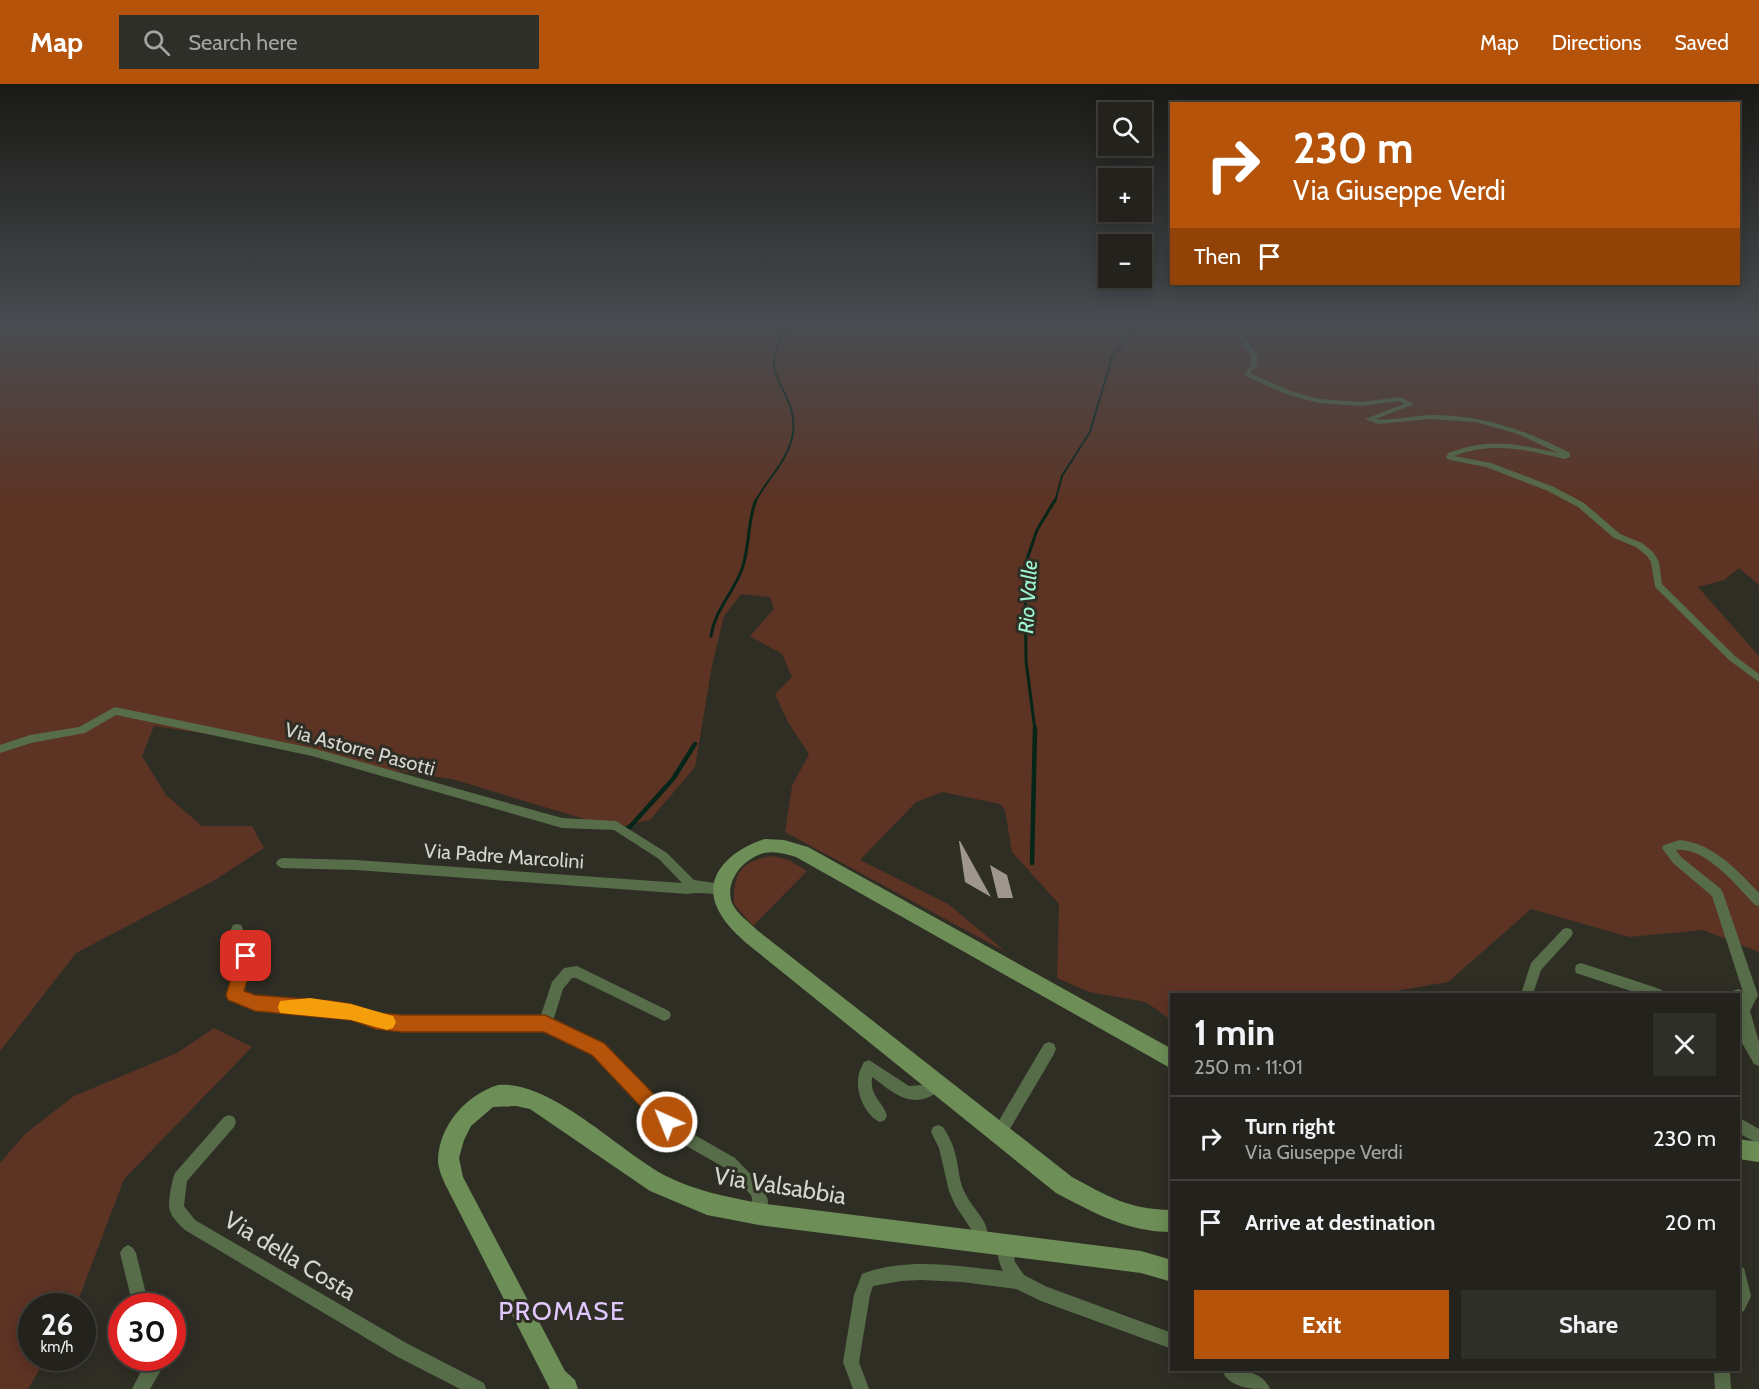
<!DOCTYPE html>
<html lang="en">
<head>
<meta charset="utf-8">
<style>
  :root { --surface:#23221c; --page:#2f2f29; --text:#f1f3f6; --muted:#a3a4a3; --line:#403f3b; --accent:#b45309 }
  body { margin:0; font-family:Cabin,sans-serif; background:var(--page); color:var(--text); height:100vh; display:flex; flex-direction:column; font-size:22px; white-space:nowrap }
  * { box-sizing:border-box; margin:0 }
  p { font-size:20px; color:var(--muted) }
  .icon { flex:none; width:33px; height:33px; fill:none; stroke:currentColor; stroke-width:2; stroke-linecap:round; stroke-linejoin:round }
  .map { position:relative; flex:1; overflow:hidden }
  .drawer { position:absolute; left:1170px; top:909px; width:570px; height:378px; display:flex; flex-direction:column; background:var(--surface); border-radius:0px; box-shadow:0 3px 15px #0003,0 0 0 2px var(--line) }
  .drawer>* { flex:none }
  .guide { position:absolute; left:1170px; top:18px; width:570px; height:183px; border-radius:0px; box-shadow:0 3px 15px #0003,0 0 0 2px var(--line); background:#b45309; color:#fff; overflow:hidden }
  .fabs { position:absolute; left:1098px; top:18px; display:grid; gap:12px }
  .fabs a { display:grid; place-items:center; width:54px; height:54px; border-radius:0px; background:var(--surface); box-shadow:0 3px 15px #0003,0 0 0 2px var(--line); font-size:30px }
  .speed { position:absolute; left:18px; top:1209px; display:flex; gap:12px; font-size:30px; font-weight:700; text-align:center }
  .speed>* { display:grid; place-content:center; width:78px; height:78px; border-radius:50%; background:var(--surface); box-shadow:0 3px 15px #0003,0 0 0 2px var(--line); line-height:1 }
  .speed small { font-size:15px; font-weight:400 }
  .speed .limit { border:9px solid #d22; background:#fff; color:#111 }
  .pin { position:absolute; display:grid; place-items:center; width:51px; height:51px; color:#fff; margin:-26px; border-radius:12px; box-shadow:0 3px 9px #0006 }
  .me { position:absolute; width:66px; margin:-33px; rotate:316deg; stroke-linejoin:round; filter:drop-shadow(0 0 4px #0008) }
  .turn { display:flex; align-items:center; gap:21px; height:126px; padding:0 24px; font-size:27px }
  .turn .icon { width:78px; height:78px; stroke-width:2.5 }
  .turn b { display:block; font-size:42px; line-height:51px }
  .then { display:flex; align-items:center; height:57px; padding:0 24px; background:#0003; gap:12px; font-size:22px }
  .round { display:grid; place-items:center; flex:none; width:63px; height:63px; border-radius:0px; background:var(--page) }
  .head { display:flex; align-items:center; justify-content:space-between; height:102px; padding:0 24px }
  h1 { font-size:36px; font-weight:700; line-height:45px }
  .button { display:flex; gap:12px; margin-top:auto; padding:12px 24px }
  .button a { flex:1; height:69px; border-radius:0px; background:var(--accent); color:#fff; font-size:24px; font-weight:700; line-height:69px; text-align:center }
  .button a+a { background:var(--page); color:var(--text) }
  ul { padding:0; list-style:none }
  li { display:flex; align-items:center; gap:18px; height:84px; padding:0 24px; border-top:2px solid var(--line) }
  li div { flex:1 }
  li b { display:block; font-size:22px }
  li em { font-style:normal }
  header { display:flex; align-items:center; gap:36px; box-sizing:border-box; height:84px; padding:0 30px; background:var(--accent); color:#fff }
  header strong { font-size:28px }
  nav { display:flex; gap:33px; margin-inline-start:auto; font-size:21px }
  .search { width:420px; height:54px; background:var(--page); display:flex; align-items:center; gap:15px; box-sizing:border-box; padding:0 21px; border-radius:0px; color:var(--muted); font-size:22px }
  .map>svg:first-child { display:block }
  .green { fill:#5d3324 }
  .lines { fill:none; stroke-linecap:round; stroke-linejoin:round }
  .stream-far2 { stroke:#062519; stroke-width:2 }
  .stream-far1 { stroke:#062519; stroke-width:3 }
  .stream { stroke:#062519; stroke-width:4.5 }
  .building { fill:#9f978e }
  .minor { fill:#576c49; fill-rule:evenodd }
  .secondary { fill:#6d8e56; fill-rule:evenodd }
  .route { fill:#b45309; stroke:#753606; stroke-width:1.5 }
  .slow { fill:#f59e0b }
  .labels { text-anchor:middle; stroke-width:6; stroke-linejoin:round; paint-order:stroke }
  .street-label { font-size:20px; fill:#d6d6d0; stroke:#2f2e25 }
  .water-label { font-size:21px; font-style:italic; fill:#9ff8d1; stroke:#2f2e25 }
  .near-street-label { font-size:24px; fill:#d6d6d0; stroke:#2f2e25 }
  .near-neighbourhood-label { font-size:26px; letter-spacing:1.5px; fill:#e0c7fe; stroke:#2f2e25 }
</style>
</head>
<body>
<header>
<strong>Map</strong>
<div class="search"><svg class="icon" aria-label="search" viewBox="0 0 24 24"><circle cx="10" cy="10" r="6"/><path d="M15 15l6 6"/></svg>Search here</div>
<nav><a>Map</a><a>Directions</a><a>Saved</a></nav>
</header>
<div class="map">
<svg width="1759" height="1305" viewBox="0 0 1759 1305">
  <rect width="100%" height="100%" fill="#2f2e25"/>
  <g class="green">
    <path d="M0 238H1759V501L1739 484 1724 496 1698 503 1759 572V868L1703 846 1629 853 1531 825 1448 898 1379 910H1172L1171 936 1146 918 1089 908 1057 894 1059 820 1012 768 1005 726 1000 720 942 708 916 718 860 776 948 820 1006 868 785 748 792 702 809 670 788 638 775 610 792 593 782 570 750 552 774 525 770 513 741 510 724 532 712 582 695 683 650 736 614 744 452 695 359 682 248 656 154 642 142 672 166 711 202 742H252L264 764 215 796 76 869 0 967Z"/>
    <path d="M772 772 789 776 807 787 753 842 734 820C733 790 740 777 772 772Z"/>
    <path d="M214 944 252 963 124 1095 76 1222H32V1274H46L28 1305H0V1079L25 1050 74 1012 177 969Z"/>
  </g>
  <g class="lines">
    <g class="stream-far2">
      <path d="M755 418C767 395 789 376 793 349 799 301 748 293 792 238"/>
      <path d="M1055 418 1062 392 1090 348 1112 273 1140 238"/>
    </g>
    <g class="stream-far1">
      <path d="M711 552C715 525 733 510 742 485 750 463 747 438 756 416"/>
      <path d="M1035 646 1026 577 1025 481 1037 446 1055 416"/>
    </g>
    <g class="stream">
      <path d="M628 745 673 695 695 660"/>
      <path d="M1032 779 1035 644"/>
    </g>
  </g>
  <g class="building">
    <path d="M959 757H960L991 813 965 798Z"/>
    <path d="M990 781 1007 791 1013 814H998Z"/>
  </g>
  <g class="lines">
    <g class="minor">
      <path d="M1226 238H1232L1257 271V282L1250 289 1290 307 1319 315 1361 318 1400 313 1414 320 1376 335C1394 337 1414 331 1432 331 1482 331 1526 346 1570 369V373L1565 375C1526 366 1493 357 1454 372L1491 379 1554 403 1584 419 1620 450 1642 459 1653 468 1659 478 1662 500 1735 572 1759 590V598L1729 576 1655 503 1651 478 1647 472 1636 463 1614 454 1578 423 1548 407 1486 383 1450 376 1446 374 1448 369C1490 353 1516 360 1558 369L1518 350 1476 338 1429 335 1378 340 1365 335 1404 320 1399 317 1361 322 1319 319 1285 310 1244 291V289L1251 282V271Z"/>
      <path d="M115 623 312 664 562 734 616 737 667 769 694 796 722 800 726 801 728 805 726 809C714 812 701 807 688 810L356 786 282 784 278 782 276 779 278 776 282 774 356 776 682 799 659 775 614 746 562 744 312 672 116 631 85 649 31 659 0 669V661L30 651 79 643Z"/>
      <path d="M1680 756C1714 760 1736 785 1759 809V822L1755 821C1737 802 1705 762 1676 766L1681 773 1721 805 1723 809 1758 911 1750 927 1759 958V982L1754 980 1738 952V910H1732L1733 907 1738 905 1743 907 1744 911 1712 812 1673 779 1662 764 1664 761Z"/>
      <path d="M237 840 241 841 243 845 252 872 242 907 271 916H310L351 922 376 931 402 934H540L552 898 564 884 577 882 669 927 671 931 669 935 664 937 576 894H572L563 905 553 937 603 960 686 1046 735 1074 761 1101 768 1116 767 1130 764 1135 759 1138 754 1135C750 1127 754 1119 751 1111L725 1084 676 1056 593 970 544 946H402L376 943 351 934 310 928H271L229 915 227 911 240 872 231 845 233 841Z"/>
      <path d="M1567 844 1571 845 1573 849 1571 853 1541 886 1533 910H1521L1531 879 1563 845Z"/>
      <path d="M1581 879 1657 904 1662 906 1664 910H1640L1576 889 1575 885 1576 881Z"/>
      <path d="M1049 958 1054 960 1056 965 1054 970 1004 1055 999 1057 994 1055 992 1050 994 1045 1044 960Z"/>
      <path d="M869 976 909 1002 924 1001 938 993 943 995 945 1000C942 1006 937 1009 931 1012 908 1024 890 1006 872 993 870 1013 881 1015 887 1031L885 1036 880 1038C866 1032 857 1011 858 997 858 990 861 984 864 978Z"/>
      <path d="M229 1031 234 1033 236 1038 234 1043 187 1097 184 1122 195 1136 408 1260 484 1299 486 1305H460L396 1272 185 1146C180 1141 172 1134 170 1127 167 1120 172 1096 175 1089L224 1033Z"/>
      <path d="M1738 1033 1759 1045V1060L1738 1049Z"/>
      <path d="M938 1041 943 1043C949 1052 954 1062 956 1073 959 1085 959 1098 965 1109 973 1127 995 1140 985 1162L980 1165 975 1162 971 1145 955 1121 949 1107 939 1064 931 1048 933 1043Z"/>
      <path d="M1005 1151 1010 1154 1015 1178 1024 1191 1045 1202 1172 1249V1265L1041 1217 1016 1205 962 1198 921 1196 901 1197 873 1202 870 1211 859 1278 869 1305H853L843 1278 854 1211 862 1190C906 1173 958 1182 1003 1187 998 1178 995 1163 1000 1154Z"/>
      <path d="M128 1161 133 1164 136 1169 149 1222H133L120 1169 123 1164Z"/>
      <path d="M1738 1182 1744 1184 1751 1212 1744 1227 1738 1229Z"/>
      <path d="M148 1274H164L161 1286 150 1305H132Z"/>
      <path d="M1222 1286C1238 1284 1263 1287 1270 1305 1253 1305 1229 1305 1222 1286Z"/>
      <path d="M1714 1286H1730L1731 1305H1715Z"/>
    </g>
    <g class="secondary">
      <path d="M765 755 784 756 808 763 1172 965V985L796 773C786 770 775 767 764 769 744 774 724 797 732 819 737 830 749 838 757 846L1072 1093C1107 1112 1130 1126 1172 1126V1148C1127 1148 1095 1129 1056 1109L745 858C733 847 722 836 716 821 703 788 737 763 765 755Z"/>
      <path d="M498 1001C551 996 619 1067 666 1092 696 1107 727 1113 759 1119L1141 1167 1172 1176V1198L1141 1189 759 1141 707 1131 650 1107 530 1025 516 1022 493 1023 471 1042 464 1056 459 1074 463 1093 565 1287 575 1296 578 1305H550L447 1104C443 1096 439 1087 438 1078 438 1042 466 1011 498 1001Z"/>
      <path d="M1738 1055 1759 1058V1078L1738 1075Z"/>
    </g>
  </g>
  <linearGradient id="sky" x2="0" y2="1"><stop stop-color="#1a1914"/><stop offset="0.57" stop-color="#474c51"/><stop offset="1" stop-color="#474c51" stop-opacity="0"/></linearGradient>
  <rect width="1759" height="420" fill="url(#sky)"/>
  <path class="route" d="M246 865 252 867 254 872 244 907 255 911 331 917 351 920 376 929 402 931H545L551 934 604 959 674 1031 677 1038 674 1044 667 1047 661 1044 592 971 544 948H402L376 945 351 936 255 927 228 916 226 911 238 872 240 867Z"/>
  <path class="slow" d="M310 914 351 920 393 932 396 938 393 944 387 946 351 936 280 929 278 923 280 917Z"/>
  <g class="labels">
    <g class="street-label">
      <text transform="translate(360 665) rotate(15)" y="7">Via Astorre Pasotti</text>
      <text transform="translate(504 772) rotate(4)" y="7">Via Padre Marcolini</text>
    </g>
    <g class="water-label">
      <text transform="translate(1028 513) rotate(-87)" y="7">Rio Valle</text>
    </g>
    <g class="near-street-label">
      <text transform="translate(780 1102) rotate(9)" y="8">Via Valsabbia</text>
      <text transform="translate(290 1172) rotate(31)" y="8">Via della Costa</text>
    </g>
    <g class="near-neighbourhood-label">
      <text x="562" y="1236">PROMASE</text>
    </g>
  </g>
</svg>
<div class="fabs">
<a><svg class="icon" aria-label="search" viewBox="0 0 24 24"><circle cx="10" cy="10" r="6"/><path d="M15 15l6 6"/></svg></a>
<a>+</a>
<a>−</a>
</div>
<div class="speed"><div>26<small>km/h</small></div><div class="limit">30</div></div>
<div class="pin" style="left:246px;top:872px;background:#d93025"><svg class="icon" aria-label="arrive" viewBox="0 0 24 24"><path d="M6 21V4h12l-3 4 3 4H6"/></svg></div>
<svg class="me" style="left:667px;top:1038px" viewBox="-20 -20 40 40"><circle r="17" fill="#b45309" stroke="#fff" stroke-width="3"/><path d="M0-11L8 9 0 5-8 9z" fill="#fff"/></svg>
<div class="guide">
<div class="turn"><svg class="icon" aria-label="right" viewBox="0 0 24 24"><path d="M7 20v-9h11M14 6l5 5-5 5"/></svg><div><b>230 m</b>Via Giuseppe Verdi</div></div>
<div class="then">Then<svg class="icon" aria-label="arrive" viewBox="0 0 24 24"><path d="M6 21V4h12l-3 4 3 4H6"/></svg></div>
</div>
<section class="drawer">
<div class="head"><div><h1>1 min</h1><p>250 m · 11:01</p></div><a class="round"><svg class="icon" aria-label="close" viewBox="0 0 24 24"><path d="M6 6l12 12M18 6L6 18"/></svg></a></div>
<ul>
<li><svg class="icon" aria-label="right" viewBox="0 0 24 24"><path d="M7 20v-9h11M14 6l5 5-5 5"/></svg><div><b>Turn right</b><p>Via Giuseppe Verdi</p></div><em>230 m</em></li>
<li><svg class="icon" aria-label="arrive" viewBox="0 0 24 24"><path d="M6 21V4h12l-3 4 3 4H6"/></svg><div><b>Arrive at destination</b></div><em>20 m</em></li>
</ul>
<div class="button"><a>Exit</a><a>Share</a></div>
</section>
</div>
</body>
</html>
